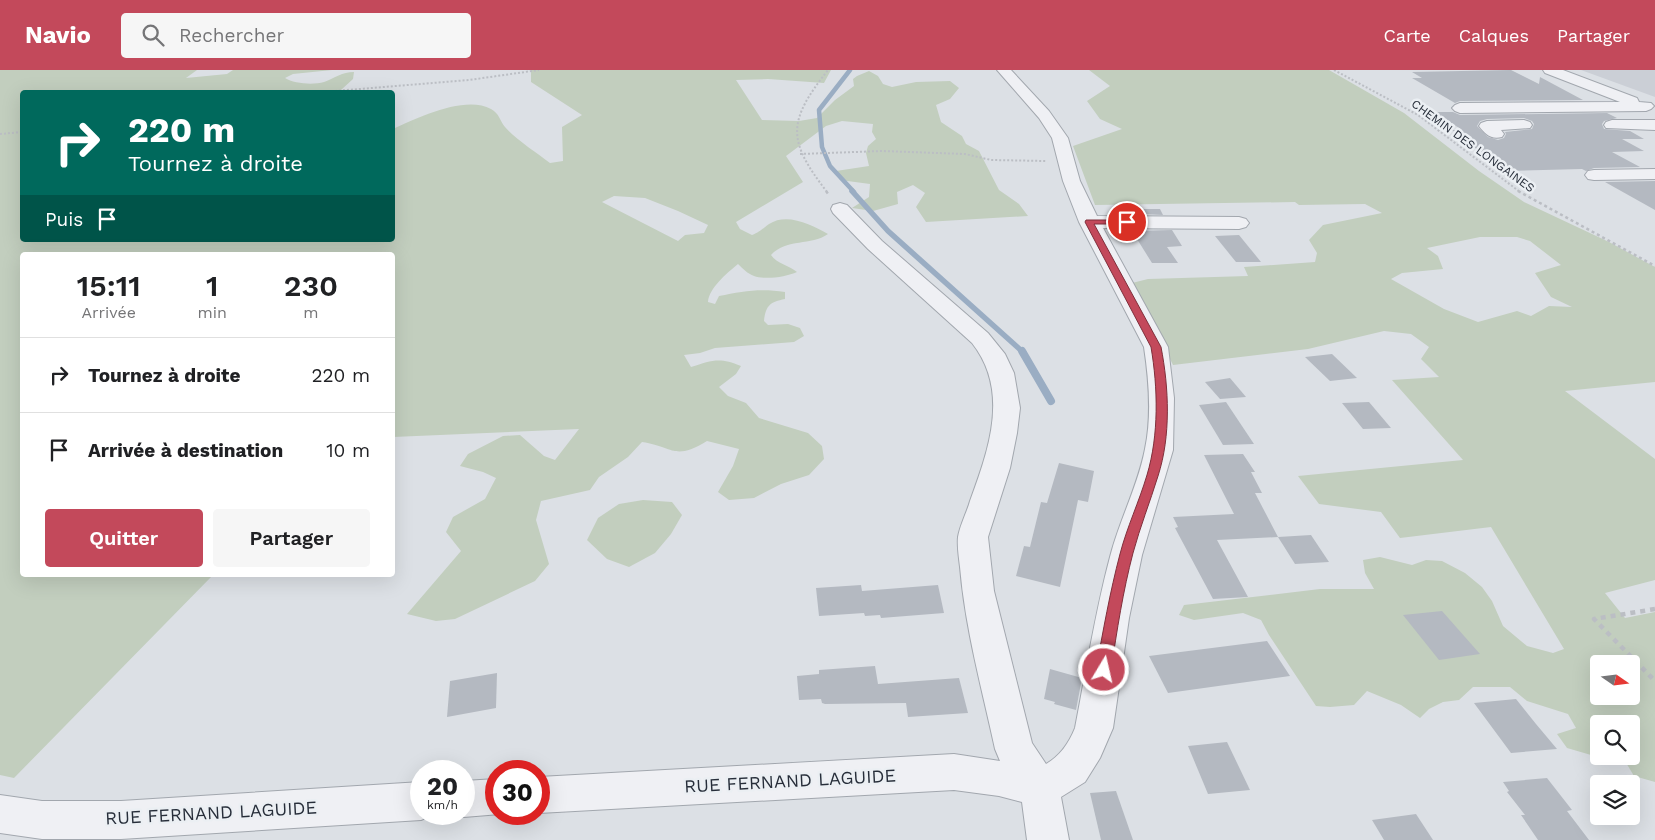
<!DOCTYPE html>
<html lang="fr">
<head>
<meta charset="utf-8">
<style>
  :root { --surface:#fff; --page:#f6f6f6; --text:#202124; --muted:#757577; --line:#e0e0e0; --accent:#c3495b }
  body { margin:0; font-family:"Work Sans",sans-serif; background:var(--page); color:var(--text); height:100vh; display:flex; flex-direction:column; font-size:19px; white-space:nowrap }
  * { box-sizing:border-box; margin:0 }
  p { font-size:16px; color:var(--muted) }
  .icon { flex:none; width:28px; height:28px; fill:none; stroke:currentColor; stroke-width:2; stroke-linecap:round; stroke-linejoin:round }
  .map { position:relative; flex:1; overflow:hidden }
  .panel { position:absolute; left:20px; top:182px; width:375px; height:325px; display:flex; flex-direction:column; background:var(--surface); border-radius:5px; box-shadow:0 5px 20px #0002 }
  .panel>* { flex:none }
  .banner { position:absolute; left:20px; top:20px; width:375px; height:152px; border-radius:5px; box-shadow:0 5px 20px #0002; background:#00695c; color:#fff; overflow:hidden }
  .needle { width:32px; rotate:104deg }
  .fabs { position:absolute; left:1590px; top:585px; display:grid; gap:10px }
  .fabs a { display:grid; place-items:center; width:50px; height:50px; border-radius:5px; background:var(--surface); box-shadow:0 5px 20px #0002; font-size:25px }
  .speed { position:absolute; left:410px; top:690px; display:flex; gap:10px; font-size:25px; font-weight:700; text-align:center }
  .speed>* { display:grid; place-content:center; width:65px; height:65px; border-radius:50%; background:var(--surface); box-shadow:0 5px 20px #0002; line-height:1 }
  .speed small { font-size:12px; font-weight:400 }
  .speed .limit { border:8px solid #d22; background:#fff; color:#111 }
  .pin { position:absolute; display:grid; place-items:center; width:42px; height:42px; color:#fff; margin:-21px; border:2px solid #fff; border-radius:50%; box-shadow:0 1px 5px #0007 }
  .me { position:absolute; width:55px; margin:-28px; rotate:9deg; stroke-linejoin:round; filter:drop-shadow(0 0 4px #0008) }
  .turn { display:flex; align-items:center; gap:18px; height:105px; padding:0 25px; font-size:22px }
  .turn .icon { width:65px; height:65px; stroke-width:2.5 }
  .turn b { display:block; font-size:35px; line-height:42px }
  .then { display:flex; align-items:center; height:48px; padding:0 25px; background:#0003; gap:10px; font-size:19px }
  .eta { display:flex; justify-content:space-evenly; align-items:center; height:85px; text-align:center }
  .eta b { font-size:30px; font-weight:600; line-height:35px }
  .cta { display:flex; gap:10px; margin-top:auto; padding:10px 25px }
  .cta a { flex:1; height:58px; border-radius:5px; background:var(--accent); color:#fff; font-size:20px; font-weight:600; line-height:58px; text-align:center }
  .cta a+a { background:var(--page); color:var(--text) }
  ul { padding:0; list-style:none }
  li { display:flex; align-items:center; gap:15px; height:75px; padding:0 25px; border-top:1px solid var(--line) }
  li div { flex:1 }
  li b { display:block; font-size:19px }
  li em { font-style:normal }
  header { display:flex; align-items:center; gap:30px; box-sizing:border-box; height:70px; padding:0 25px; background:var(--accent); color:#fff }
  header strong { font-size:24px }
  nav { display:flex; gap:28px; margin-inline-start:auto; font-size:18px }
  .search { width:350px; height:45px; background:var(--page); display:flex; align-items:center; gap:12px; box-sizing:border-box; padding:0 18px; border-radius:5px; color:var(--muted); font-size:19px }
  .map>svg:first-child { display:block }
  .built { fill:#cbcfd6 }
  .green { fill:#c2cebe; fill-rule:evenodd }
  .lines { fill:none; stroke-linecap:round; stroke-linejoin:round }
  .stream-far2 { stroke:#9aadc3; stroke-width:4.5 }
  .stream-far1 { stroke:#9aadc3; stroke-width:5.5 }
  .stream { stroke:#9aadc3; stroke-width:8 }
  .building { fill:#b4b9c1; fill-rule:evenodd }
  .minor-casing { stroke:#a2a7ae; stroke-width:2 }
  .path-far2 { stroke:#bbbec4; stroke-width:2; stroke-dasharray:2 2; stroke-linecap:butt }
  .path-far1 { stroke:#bbbec4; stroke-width:2.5; stroke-dasharray:3 3; stroke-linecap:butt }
  .path { stroke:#bbbec4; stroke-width:4.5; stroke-dasharray:5 5; stroke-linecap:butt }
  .minor { fill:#eff0f4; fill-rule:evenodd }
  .route { fill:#c3495b; stroke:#7f2f3b }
  .labels { text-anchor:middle; stroke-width:5; stroke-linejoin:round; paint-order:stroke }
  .far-street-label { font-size:12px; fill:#272e3a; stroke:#ebeff3 }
  .near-street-label { font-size:18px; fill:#272e3a; stroke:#ebeff3 }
</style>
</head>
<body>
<header>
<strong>Navio</strong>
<div class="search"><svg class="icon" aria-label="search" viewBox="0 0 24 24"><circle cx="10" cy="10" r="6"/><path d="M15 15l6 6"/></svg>Rechercher</div>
<nav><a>Carte</a><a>Calques</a><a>Partager</a></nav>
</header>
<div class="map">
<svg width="1655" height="770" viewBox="0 0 1655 770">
  <rect width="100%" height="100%" fill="#dce0e5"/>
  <path class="built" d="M1581 0H1655V27Z"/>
  <g class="green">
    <path d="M0 0H197L186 8 227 4 233 0H332L293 4 285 8C294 14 314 15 324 12 335 8 342 2 354 2L353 9 341 20 342 22H22V170H392L393 59C417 48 465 25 491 39 499 43 500 51 505 57 515 69 537 83 550 93L563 91 562 57 582 45 531 12V0H831L824 13 768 9 736 10 762 50 799 51 817 48 835 30 854 16 853 9 857 6 869 1 878 6 883 14 892 17 916 12 950 11 959 18 950 29 936 35 941 52 962 66 966 74 979 81 999 120 1019 134 1028 146 926 152 916 137 925 123 913 115 897 122 898 134 873 141 852 138 869 127 870 114 840 110 836 101 869 96 866 83 868 76 876 69 872 62 873 54 842 51 826 56 786 86 803 112 736 152 740 159 752 165C760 162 762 159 769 154 787 142 812 155 828 164 811 176 787 168 771 185 777 194 789 195 797 202 786 207 765 210 754 206 748 204 742 198 738 194 727 203 709 218 708 232L715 234 719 226C742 221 761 218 785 222V229C770 232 766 235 764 251L768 255 788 254 800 258 804 266 794 272 715 278 700 283 684 285 691 297C712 290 720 287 741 296L736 304 719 317 728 326 746 333 759 348 808 363 822 376 824 389 809 405 781 414 754 428 729 430 718 422 733 396 739 379 707 371C674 391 674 377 642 372L628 387 599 407 590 420 541 431 536 450 549 494 535 511 455 549 436 551 407 544 461 481 446 462 453 447 485 429 496 408 483 402 460 396 468 384 503 366 520 365 544 386 555 390 579 359 393 367 392 185H22V505H213L14 708 0 705ZM614 126 645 128 678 141 708 155 704 163 685 165 678 171 602 132Z"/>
    <path d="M1089 0H1329L1404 43 1479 101 1524 132 1609 172 1655 197V312L1565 321 1655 389V510L1605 523 1625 548 1655 542V712L1634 706 1622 686H1631V654H1599V685H1591L1567 678 1557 664 1576 658 1568 644 1527 631 1510 617H1473L1459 630 1443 632 1429 639 1420 648 1401 635 1367 621 1354 635 1330 637 1316 636 1269 565 1261 550 1243 543 1194 550 1179 545 1184 535 1320 519H1374L1365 503 1363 490 1380 487 1412 495 1426 490 1442 491 1465 503 1482 517 1492 531 1503 556 1527 576 1553 583 1564 579 1491 457 1400 468 1381 442 1319 434 1298 406 1463 390 1392 310 1439 307 1421 289 1429 277 1411 264 1384 261 1308 279 1173 295 1132 213 1148 209 1248 206 1244 197 1315 192 1317 183 1309 170 1323 155 1382 143 1365 134 1299 135 1295 132 1095 135 1073 76 1122 59 1100 49 1087 31 1110 16ZM1480 167H1517L1530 171 1561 195 1535 203 1551 227 1572 237 1549 236 1531 246 1517 241 1478 252 1444 239 1391 209 1402 203 1443 199 1438 186 1427 178ZM1599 594H1631V626H1599Z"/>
    <path d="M643 430 672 432 682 445 671 464 655 483 629 497 607 489 587 470 598 448 619 434Z"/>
  </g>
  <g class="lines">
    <path class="stream-far2" d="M850 0 819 40 822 77 830 96 854 122"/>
    <path class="stream-far1" d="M852 121 888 161 1024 283"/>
    <path class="stream" d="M1022 281 1051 331"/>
  </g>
  <g class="building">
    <path d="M1511 0 1539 14 1540 7 1583 30 1460 31 1455 33 1412 8H1422L1412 2Z"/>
    <path d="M1435 42H1453L1460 45 1607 43 1617 48 1604 51 1602 54 1604 59 1630 61 1644 69H1622L1644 81 1612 82 1640 97 1594 98 1586 101 1582 99 1505 101 1452 60H1462ZM1524 48 1532 51 1534 54 1532 59 1505 62 1506 64 1504 68 1498 70 1488 67 1477 56 1480 51 1487 49Z"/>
    <path d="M1655 111V140L1605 112Z"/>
    <path d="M1138 139H1160L1163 145 1141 144Z"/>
    <path d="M1172 160 1182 176 1167 177 1178 193H1152L1132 161Z"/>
    <path d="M1239 165 1261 192H1236L1215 166Z"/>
    <path d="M1332 284 1357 308 1330 311 1305 287Z"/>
    <path d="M1230 308 1246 327 1220 329 1205 312Z"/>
    <path d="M1226 332 1254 374 1223 375 1199 335Z"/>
    <path d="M1369 332 1391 358 1363 359 1342 333Z"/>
    <path d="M1243 384 1255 402H1251L1262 423H1255L1278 467 1217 470 1248 527 1213 529 1175 458 1178 457 1173 447 1234 444 1204 385Z"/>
    <path d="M1059 393 1094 401 1088 432 1078 430 1060 517 1016 506 1024 476 1030 477 1041 432 1047 433Z"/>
    <path d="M1311 465 1329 492 1295 494 1278 467Z"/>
    <path d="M861 515 862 521 938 515 944 543 881 548 880 545 865 546 864 543 819 546 816 518Z"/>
    <path d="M1442 541 1480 584 1439 590 1403 545Z"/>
    <path d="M1267 571 1290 606 1168 623 1149 586Z"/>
    <path d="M875 596 878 614 959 608 968 643 908 647 906 633 825 634 822 633 821 629 799 630 797 606 819 604V600Z"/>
    <path d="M1050 599 1082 608 1076 640 1054 634 1055 632 1044 629Z"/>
    <path d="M497 603 496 638 447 647 450 611Z"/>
    <path d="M1516 629 1536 654 1557 679 1511 683 1474 633Z"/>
    <path d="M1227 672 1250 720 1208 724 1188 676Z"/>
    <path d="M1547 708 1572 740 1567 741 1589 770H1538L1521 745H1525L1507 722 1509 721 1503 712Z"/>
    <path d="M1116 721 1133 770H1101L1090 723Z"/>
    <path d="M1416 744 1433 770H1384L1372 750Z"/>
  </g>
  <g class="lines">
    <defs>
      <g id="minor">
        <path d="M997 0H1011L1049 41 1068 68 1080 111 1097 146 1239 147 1246 149 1249 153 1246 157 1239 159 1103 158 1168 277 1174 328 1173 380 1142 485 1129 548 1113 658 1100 688 1085 712 1061 727 1069 770H1027L1022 732 999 726 954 720 539 743V707L954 684 1000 691 995 679C982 619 965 558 960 497 959 488 957 476 958 467 960 455 967 442 970 431 989 379 1010 321 972 273L868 179 833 143 831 139 833 135 840 133 847 135 882 171 988 263 1005 284 1014 303 1020 338 1017 363 1010 398 988 467 994 521 1032 673 1046 694C1060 686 1069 673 1075 658 1086 601 1095 543 1110 487 1119 451 1138 416 1145 379 1152 346 1149 310 1144 277L1079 152 1063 111 1052 68 1039 48Z"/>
        <path d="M1543 0H1563L1637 28 1639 32 1651 33 1654 36 1651 39 1646 41 1460 43 1455 41 1452 38 1455 35 1460 33 1620 32 1545 3Z"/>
        <path d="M1524 50 1530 52 1532 55 1530 58 1501 60 1504 64 1502 67C1491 70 1485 64 1479 56L1481 53 1487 51Z"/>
        <path d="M1612 50H1655V60L1606 58 1604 55 1606 52Z"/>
        <path d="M1655 99V109L1594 110 1588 109 1585 105 1588 101 1594 100Z"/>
        <path d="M496 709V744H500L464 747 454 744H464V711Z"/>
        <path d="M421 712V744H435L421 750 121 769H42L0 763V725L42 731H121Z"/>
      </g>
    </defs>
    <use href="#minor" class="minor-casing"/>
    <g class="path-far2">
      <path d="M1334 0 1418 45 1520 122"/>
      <path d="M323 22 469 10 539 0"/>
      <path d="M0 64 22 62"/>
      <path d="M800 84 882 81 965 84 991 90 1046 91"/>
      <path d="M827 122C787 70 787 52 828 0"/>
    </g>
    <g class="path-far1">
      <path d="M826 121 829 125"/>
      <path d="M1518 121 1655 196"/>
    </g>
    <path class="path" d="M1655 539 1594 549 1655 611"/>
    <use href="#minor" class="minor"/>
  </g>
  <path class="route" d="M1086 150H1127L1131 152 1127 154H1094L1161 277C1169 318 1171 366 1158 406 1150 432 1140 457 1133 483 1123 521 1117 560 1111 600L1109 604 1104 605 1098 604 1096 600C1103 561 1110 522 1120 484 1127 457 1139 432 1147 405 1159 365 1158 318 1151 277L1085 152Z"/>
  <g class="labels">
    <g class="far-street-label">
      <text transform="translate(1473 76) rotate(36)" y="4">CHEMIN DES LONGAINES</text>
    </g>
    <g class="near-street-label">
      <text transform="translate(790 711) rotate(-3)" y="6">RUE FERNAND LAGUIDE</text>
      <text transform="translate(211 743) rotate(-3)" y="6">RUE FERNAND LAGUIDE</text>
    </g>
  </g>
</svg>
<div class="fabs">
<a><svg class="needle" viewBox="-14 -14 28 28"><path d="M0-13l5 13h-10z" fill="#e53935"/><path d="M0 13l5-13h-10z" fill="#757577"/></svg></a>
<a><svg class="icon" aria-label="search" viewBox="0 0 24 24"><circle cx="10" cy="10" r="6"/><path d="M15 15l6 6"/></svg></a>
<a><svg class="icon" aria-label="layers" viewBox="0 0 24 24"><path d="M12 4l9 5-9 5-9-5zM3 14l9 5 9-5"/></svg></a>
</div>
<div class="speed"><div>20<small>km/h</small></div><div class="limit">30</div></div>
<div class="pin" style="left:1127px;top:152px;background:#d93025"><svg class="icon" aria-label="arrive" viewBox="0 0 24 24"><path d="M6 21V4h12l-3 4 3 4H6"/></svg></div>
<svg class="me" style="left:1104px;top:600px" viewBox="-20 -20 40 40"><circle r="17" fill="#c3495b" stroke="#fff" stroke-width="3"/><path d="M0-11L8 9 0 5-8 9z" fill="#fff"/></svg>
<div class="banner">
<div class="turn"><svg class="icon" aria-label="right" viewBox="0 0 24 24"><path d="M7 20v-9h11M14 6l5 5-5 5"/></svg><div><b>220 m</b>Tournez à droite</div></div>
<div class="then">Puis<svg class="icon" aria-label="arrive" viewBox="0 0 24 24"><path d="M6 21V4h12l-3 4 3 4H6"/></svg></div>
</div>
<section class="panel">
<div class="eta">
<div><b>15:11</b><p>Arrivée</p></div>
<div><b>1</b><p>min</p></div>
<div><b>230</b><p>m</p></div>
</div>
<ul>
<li><svg class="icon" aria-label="right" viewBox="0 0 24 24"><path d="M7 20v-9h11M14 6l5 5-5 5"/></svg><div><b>Tournez à droite</b></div><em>220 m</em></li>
<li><svg class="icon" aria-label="arrive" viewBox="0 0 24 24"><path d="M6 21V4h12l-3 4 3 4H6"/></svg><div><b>Arrivée à destination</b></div><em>10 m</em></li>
</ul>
<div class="cta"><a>Quitter</a><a>Partager</a></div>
</section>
</div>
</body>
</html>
